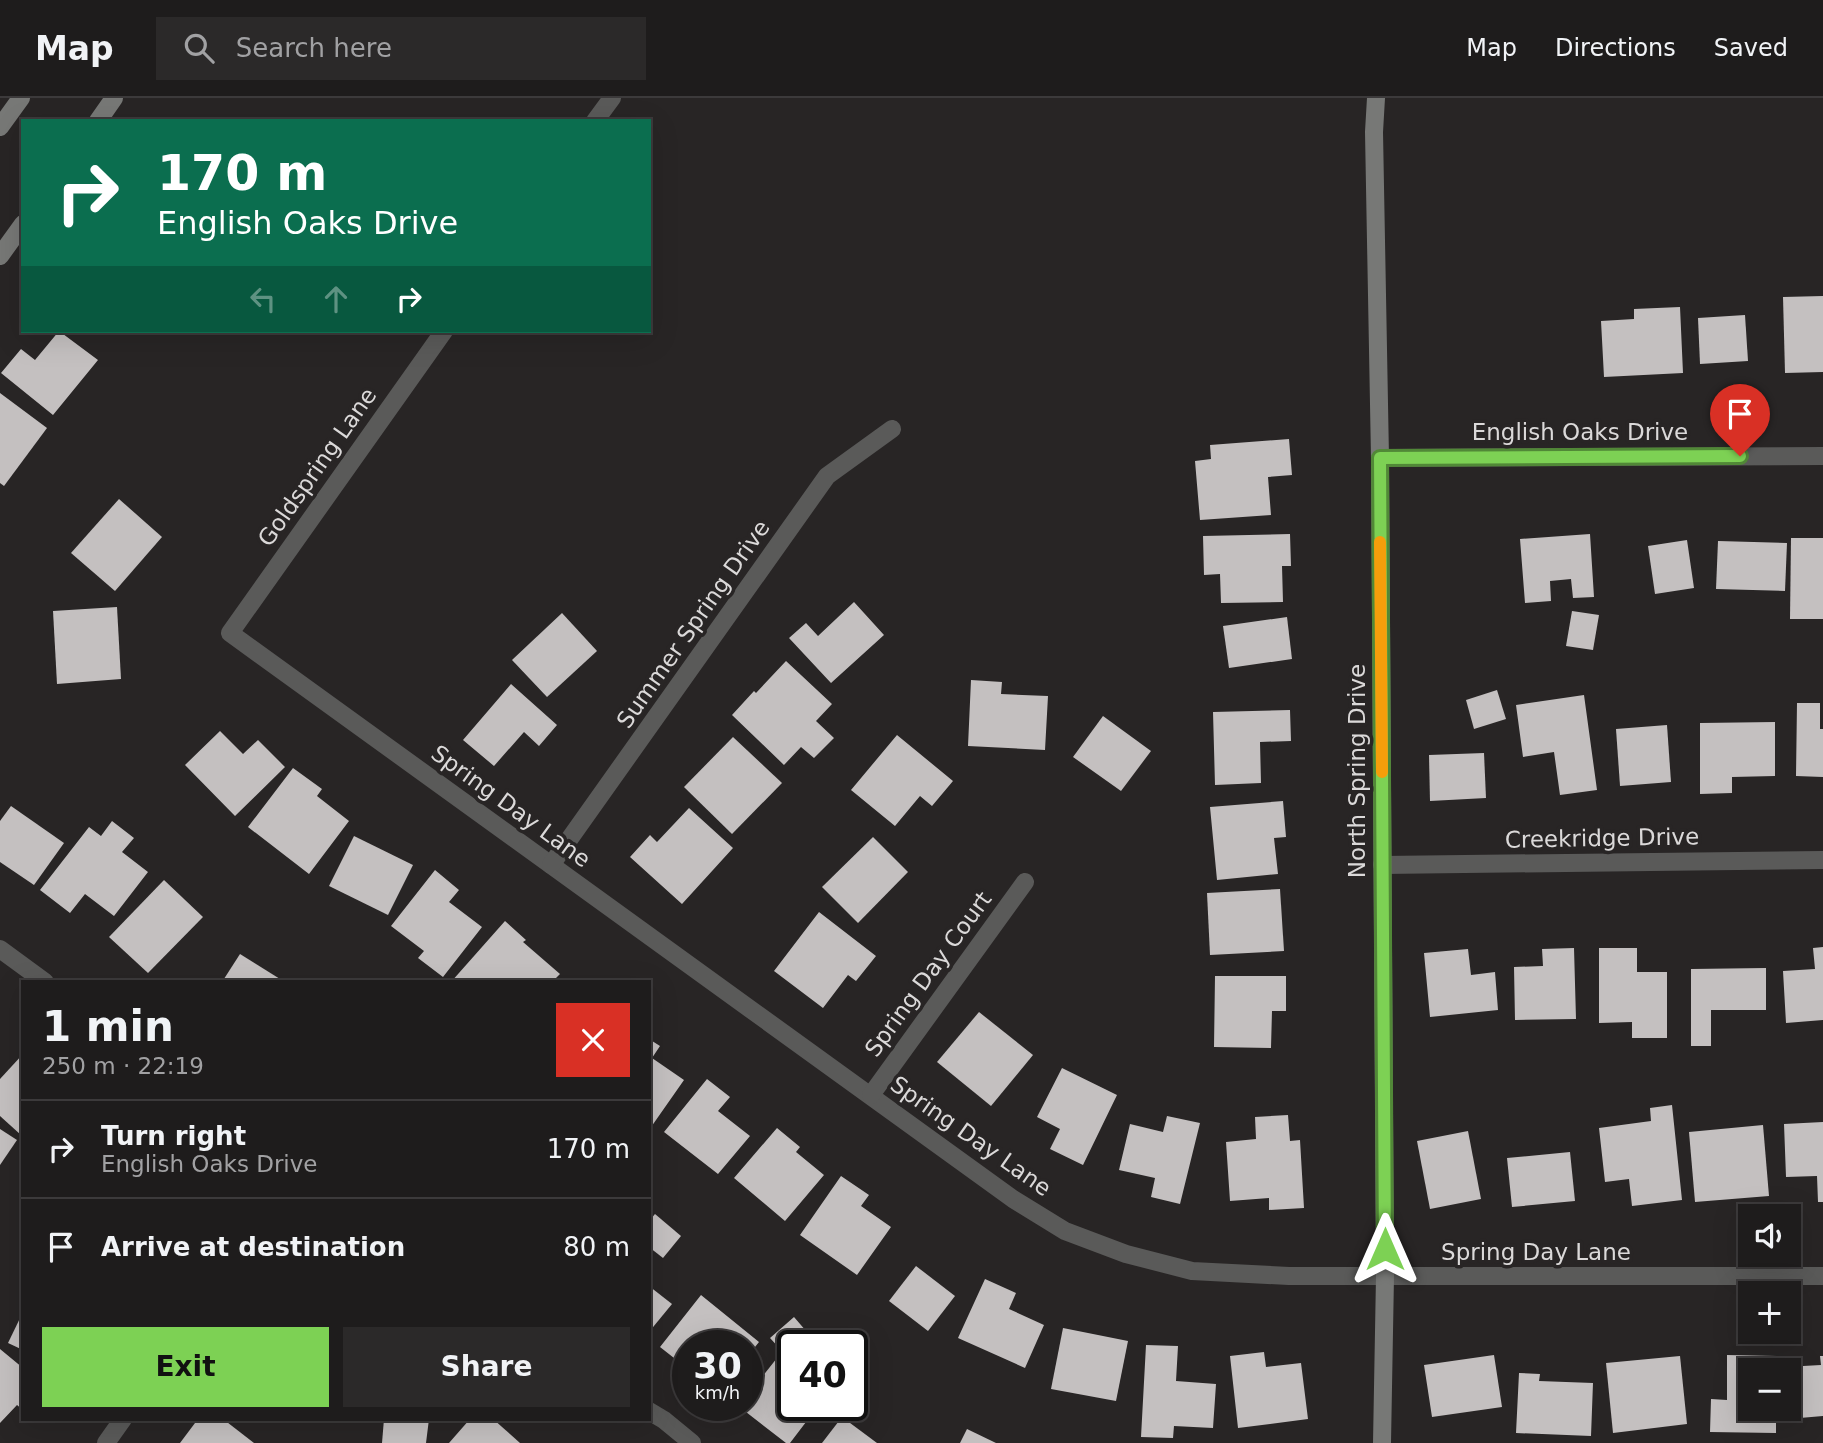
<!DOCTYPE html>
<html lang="en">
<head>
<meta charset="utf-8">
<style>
  :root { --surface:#1e1c1c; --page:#2b2929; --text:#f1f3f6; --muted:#a1a1a3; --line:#3c3a3b; --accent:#7dd154 }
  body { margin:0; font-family:"DejaVu Sans",sans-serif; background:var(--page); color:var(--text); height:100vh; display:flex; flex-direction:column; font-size:26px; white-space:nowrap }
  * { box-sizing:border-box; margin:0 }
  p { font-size:23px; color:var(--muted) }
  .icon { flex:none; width:38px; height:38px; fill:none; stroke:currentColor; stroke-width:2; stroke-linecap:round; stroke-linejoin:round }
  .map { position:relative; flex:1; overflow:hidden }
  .details { position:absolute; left:21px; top:882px; width:630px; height:441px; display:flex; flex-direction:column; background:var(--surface); border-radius:0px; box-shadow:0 7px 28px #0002,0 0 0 2px var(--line) }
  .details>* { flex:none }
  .top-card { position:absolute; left:21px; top:21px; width:630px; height:214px; border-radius:0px; box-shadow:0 7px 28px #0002,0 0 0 2px var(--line); background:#0b6e4f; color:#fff; overflow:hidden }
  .controls { position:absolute; left:1738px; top:1106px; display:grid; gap:14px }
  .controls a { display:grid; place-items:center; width:63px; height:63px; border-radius:0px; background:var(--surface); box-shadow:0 7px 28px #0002,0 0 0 2px var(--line); font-size:35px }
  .speed { position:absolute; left:672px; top:1232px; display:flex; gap:14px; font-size:35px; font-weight:700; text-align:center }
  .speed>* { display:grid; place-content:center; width:91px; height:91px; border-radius:50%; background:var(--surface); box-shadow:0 7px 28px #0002,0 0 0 2px var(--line); line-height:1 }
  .speed small { font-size:18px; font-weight:400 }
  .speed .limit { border:4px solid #111; border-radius:10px; background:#fff; color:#111 }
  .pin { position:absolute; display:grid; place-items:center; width:60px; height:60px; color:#fff; margin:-72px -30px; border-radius:50% 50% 50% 0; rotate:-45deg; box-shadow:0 0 7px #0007 }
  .pin .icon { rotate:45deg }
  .me { position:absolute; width:77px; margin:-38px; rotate:0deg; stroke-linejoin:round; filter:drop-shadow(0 0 5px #0008) }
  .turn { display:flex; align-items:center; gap:24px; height:147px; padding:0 21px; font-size:32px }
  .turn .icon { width:91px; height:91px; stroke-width:2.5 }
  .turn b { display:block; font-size:49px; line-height:60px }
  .lanes { display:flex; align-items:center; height:66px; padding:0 21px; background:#0003; justify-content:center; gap:35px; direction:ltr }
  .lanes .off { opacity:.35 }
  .round { display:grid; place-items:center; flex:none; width:74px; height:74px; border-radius:0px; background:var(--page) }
  .overview { display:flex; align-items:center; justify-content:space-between; height:119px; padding:0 21px }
  h1 { font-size:42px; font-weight:800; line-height:52px }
  .primary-button { display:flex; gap:14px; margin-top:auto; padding:14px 21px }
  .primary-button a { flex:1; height:80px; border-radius:0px; background:var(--accent); color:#111; font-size:28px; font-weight:800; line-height:80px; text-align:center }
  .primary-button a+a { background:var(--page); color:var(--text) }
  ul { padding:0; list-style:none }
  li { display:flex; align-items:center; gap:21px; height:98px; padding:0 21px; border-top:2px solid var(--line) }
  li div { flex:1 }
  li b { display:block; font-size:26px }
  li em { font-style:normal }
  header { display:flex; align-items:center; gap:42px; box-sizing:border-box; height:98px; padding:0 35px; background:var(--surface); border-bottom:2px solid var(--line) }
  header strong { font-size:33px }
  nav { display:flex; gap:38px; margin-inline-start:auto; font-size:24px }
  .search { width:490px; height:63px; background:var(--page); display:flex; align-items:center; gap:18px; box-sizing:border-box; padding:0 24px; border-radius:0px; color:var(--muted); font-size:26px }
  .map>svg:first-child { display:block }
  .building { fill:#c4c0c0 }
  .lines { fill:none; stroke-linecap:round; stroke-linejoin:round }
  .street { stroke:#5a5a59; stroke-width:18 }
  .secondary { stroke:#777876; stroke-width:18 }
  .route-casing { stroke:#518837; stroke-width:18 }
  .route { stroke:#7dd154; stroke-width:12 }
  .slow { stroke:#f59e0b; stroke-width:12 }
  .labels { text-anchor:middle; stroke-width:7; stroke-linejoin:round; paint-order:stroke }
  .street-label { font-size:23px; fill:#dbd9d9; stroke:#282525 }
</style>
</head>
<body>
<header>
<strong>Map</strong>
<div class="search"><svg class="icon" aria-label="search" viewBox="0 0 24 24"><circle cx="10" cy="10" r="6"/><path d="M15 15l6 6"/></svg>Search here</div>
<nav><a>Map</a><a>Directions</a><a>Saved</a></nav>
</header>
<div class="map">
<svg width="1823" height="1345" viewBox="0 0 1823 1345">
  <rect width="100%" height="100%" fill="#282525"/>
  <g class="building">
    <path d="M1823 198V274L1785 275 1783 199Z"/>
    <path d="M1680 209 1683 275 1604 279 1601 223 1634 221V211Z"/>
    <path d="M1745 217 1748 263 1700 266 1698 220Z"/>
    <path d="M59 233 98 262 53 317 1 275 21 251 35 262Z"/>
    <path d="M0 295 47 330 4 388 0 385Z"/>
    <path d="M1289 341 1292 377 1268 379 1271 417 1200 422 1195 363 1211 361 1210 347Z"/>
    <path d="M119 401 162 439 115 493 71 455Z"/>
    <path d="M1290 436 1291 468H1282L1283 504 1221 505 1220 476 1204 477 1203 438Z"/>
    <path d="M1590 436 1594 499 1573 500 1571 481 1550 483 1551 503 1525 505 1520 441Z"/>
    <path d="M1791 440H1823V521H1790Z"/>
    <path d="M1687 442 1694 490 1655 496 1648 448Z"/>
    <path d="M1718 443 1787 445 1785 493 1716 491Z"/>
    <path d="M854 504 884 537 831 585 789 540 806 525 818 538Z"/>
    <path d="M117 509 121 581 57 586 53 513Z"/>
    <path d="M1572 513 1599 517 1593 552 1566 548Z"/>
    <path d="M562 515 597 553 547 599 512 562Z"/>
    <path d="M1287 519 1292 561 1229 570 1223 528Z"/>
    <path d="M786 563 832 606 816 623 834 640 814 660 801 649 784 667 732 617 754 593 756 595Z"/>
    <path d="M971 582 1002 584 1001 596 1048 598 1045 652 968 648Z"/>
    <path d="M511 586 557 627 539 648 524 634 494 668 463 642Z"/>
    <path d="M1497 592 1506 621 1474 631 1466 602Z"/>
    <path d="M1584 597 1597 692 1560 697 1554 654 1523 659 1516 607Z"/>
    <path d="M1797 605H1820V631H1823V679L1796 678Z"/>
    <path d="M1290 612 1291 643 1260 644 1261 685 1215 687 1213 614Z"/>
    <path d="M1103 618 1151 653 1121 693 1073 659Z"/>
    <path d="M1775 624V678L1732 679V695L1700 696V625Z"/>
    <path d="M1667 627 1671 684 1620 688 1616 631Z"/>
    <path d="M220 633 243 656 258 642 285 669 235 718 185 667Z"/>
    <path d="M897 637 953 683 932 708 920 698 895 728 851 692Z"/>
    <path d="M733 639 782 685 732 736 684 689Z"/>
    <path d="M1484 655 1486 700 1430 703 1429 657Z"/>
    <path d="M293 670 322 691 317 698 349 723 309 776 248 729Z"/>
    <path d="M1283 703 1286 739 1274 740 1278 776 1217 782 1210 709Z"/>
    <path d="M11 708 64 745 34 787 0 764V723Z"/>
    <path d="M689 710 733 750 682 806 630 759 650 737 657 744Z"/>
    <path d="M112 723 134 740 122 754 148 774 114 818 85 796 70 815 40 792 89 729 101 738Z"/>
    <path d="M354 738 413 767 388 817 329 788Z"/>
    <path d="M873 739 908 774 858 825 822 789Z"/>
    <path d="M435 772 459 792 449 804 482 829 443 879 418 860 424 853 391 828Z"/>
    <path d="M164 782 203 819 148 875 109 839Z"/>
    <path d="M1280 791 1284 853 1210 857 1207 795Z"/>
    <path d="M819 814 876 858 856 883 848 877 823 910 774 873Z"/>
    <path d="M505 823 526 842 523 844 560 876 552 884H451Z"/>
    <path d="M1823 849V922L1786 925 1783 873 1815 871 1813 850Z"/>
    <path d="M1574 850 1576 921 1515 922 1514 869 1543 868 1542 851Z"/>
    <path d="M1599 850H1637V874H1667V940H1632V924L1599 925Z"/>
    <path d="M1468 851 1471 877 1495 874 1498 912 1430 919 1424 855Z"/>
    <path d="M240 856 280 881 278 884H222Z"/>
    <path d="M1766 870V912H1711V948H1691V871Z"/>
    <path d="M1215 878H1286V913H1272L1271 950 1214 949Z"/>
    <path d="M979 914 1033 957 991 1008 937 964Z"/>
    <path d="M649 941 660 948 652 960 684 982 649 1032Z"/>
    <path d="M23 956V1035L21 1037 0 1018V981Z"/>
    <path d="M1062 970 1117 997 1083 1067 1050 1051 1060 1031 1037 1019Z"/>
    <path d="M707 981 730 999 718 1013 750 1038 718 1076 664 1034Z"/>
    <path d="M1672 1007 1682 1102 1632 1108 1629 1081 1605 1084 1599 1030 1651 1023 1650 1010Z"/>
    <path d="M1288 1017 1290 1043 1300 1042 1304 1110 1269 1112V1100L1230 1103 1226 1044 1256 1041 1255 1019Z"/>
    <path d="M1167 1018 1200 1025 1180 1106 1151 1099 1155 1080 1119 1072 1130 1026 1163 1034Z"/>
    <path d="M1823 1024V1104H1818L1817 1078 1786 1079 1784 1026Z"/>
    <path d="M1763 1027 1769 1098 1695 1104 1689 1034Z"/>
    <path d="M777 1030 800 1049 796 1054 824 1077 785 1123 734 1080Z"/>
    <path d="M0 1031 17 1042 0 1067Z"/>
    <path d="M1468 1033 1481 1101 1430 1111 1417 1043Z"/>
    <path d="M1570 1054 1575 1103 1512 1109 1507 1060Z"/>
    <path d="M841 1078 869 1097 861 1108 891 1129 857 1177 800 1137Z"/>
    <path d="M655 1116 681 1138 663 1160 649 1149V1123Z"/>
    <path d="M916 1168 955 1198 928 1233 889 1203Z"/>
    <path d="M985 1181 1016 1195 1009 1211 1044 1227 1025 1270 958 1240Z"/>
    <path d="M649 1188 672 1206 649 1234Z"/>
    <path d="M701 1197 759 1244 747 1259V1248H688V1271L660 1249Z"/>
    <path d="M23 1214V1252L8 1245Z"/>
    <path d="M794 1219 819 1248H793V1265L770 1240Z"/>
    <path d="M1063 1230 1128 1243 1116 1303 1051 1291Z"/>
    <path d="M1146 1247 1178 1248 1176 1283 1216 1286 1213 1330 1174 1328 1173 1340 1141 1339Z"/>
    <path d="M0 1251 23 1270V1312L17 1307 0 1325Z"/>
    <path d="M1264 1254 1266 1269 1301 1265 1308 1321 1238 1330 1230 1258Z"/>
    <path d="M1494 1257 1502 1309 1432 1319 1424 1267Z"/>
    <path d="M1727 1257 1777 1258 1776 1272H1750V1311H1776V1335L1710 1334 1711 1301 1727 1302Z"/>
    <path d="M1680 1258 1687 1326 1613 1335 1606 1265Z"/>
    <path d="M1820 1258H1823V1318L1788 1321V1272H1785V1269L1821 1267Z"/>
    <path d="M777 1260 793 1272V1307H819L790 1345H786L737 1307H747V1298Z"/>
    <path d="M1519 1275 1540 1276 1539 1283 1593 1285 1591 1338 1516 1335Z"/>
    <path d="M842 1319 877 1345H822Z"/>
    <path d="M198 1321H223L254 1345H180Z"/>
    <path d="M384 1321H429L426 1345H382Z"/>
    <path d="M470 1321H493L520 1345H449Z"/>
    <path d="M967 1331 996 1345H960Z"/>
  </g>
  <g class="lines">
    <g class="street">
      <path d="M595 23 612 0"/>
      <path d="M444 233 230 535 1013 1101 1065 1133 1126 1156 1192 1173 1289 1178H1823"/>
      <path d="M1380 360 1823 358"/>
      <path d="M551 767 827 378 892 331"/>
      <path d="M1382 767 1823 762"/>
      <path d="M0 851 45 884"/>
      <path d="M871 997 1025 784"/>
      <path d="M649 1313 664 1322 692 1345"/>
      <path d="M106 1345 123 1321"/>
    </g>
    <g class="secondary">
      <path d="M1376 0 1374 34 1380 360 1385 1178 1382 1345"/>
      <path d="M98 23 114 0"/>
      <path d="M0 29 21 0"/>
      <path d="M0 158 23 126"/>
    </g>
  </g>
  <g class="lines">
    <defs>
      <path id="route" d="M1385 1151 1380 360 1740 358"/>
    </defs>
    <use href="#route" class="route-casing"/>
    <use href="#route" class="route"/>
    <path class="slow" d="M1380 444 1382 674"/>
  </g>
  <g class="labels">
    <g class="street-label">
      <text x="1580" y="342">English Oaks Drive</text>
      <text transform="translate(317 369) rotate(-55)" y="8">Goldspring Lane</text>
      <text transform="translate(693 526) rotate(-55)" y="8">Summer Spring Drive</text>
      <text transform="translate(1357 673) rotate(-90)" y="8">North Spring Drive</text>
      <text transform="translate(511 708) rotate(36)" y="8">Spring Day Lane</text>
      <text transform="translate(1602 740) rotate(-1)" y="8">Creekridge Drive</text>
      <text transform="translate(928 876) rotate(-54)" y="8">Spring Day Court</text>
      <text transform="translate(971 1038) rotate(35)" y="8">Spring Day Lane</text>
      <text x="1536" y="1162">Spring Day Lane</text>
    </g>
  </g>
</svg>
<div class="controls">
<a><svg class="icon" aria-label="sound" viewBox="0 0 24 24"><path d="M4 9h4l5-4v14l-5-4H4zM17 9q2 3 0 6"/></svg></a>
<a>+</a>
<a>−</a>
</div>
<div class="speed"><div>30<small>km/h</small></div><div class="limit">40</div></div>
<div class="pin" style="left:1740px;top:358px;background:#d93025"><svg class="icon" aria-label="arrive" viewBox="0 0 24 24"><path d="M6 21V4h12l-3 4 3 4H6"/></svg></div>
<svg class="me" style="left:1385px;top:1151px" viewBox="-20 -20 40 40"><path d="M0-17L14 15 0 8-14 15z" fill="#7dd154" stroke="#fff" stroke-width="4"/></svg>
<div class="top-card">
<div class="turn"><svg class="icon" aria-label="right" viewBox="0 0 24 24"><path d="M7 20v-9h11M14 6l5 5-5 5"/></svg><div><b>170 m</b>English Oaks Drive</div></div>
<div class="lanes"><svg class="icon off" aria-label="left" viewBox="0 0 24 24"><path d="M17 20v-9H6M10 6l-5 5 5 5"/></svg><svg class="icon off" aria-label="ahead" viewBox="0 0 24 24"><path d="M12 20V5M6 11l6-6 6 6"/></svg><svg class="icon" aria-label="right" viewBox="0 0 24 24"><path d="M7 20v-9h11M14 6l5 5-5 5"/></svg></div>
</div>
<section class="details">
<div class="overview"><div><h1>1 min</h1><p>250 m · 22:19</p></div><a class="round" style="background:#d93025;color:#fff"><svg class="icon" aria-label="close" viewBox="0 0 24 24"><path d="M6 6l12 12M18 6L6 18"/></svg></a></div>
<ul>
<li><svg class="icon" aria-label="right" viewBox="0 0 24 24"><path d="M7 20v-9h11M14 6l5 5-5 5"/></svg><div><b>Turn right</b><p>English Oaks Drive</p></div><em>170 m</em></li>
<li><svg class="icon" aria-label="arrive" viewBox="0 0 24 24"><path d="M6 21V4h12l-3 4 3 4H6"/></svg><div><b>Arrive at destination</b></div><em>80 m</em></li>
</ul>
<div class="primary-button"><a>Exit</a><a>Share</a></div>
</section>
</div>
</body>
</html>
